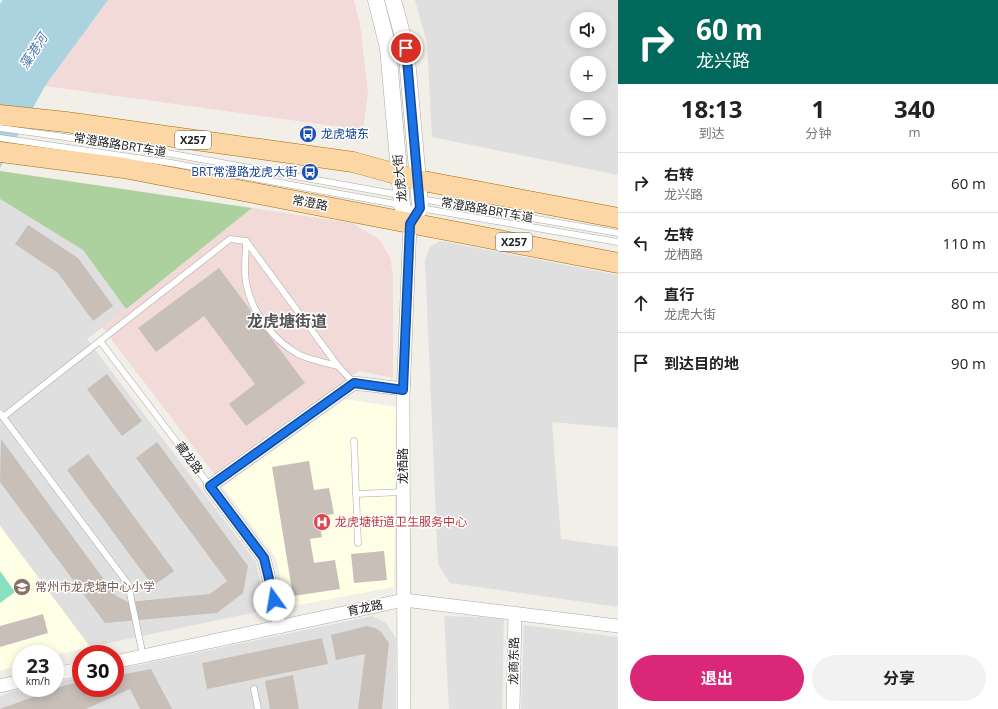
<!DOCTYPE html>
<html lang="zh">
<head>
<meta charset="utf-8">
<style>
  :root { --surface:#fff; --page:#f2f2f2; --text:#222; --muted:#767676; --line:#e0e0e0; --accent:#db2777 }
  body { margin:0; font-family:"Open Sans","Noto Sans SC",sans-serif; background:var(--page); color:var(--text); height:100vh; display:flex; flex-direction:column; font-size:15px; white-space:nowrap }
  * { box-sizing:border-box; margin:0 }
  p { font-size:13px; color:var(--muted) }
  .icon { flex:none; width:22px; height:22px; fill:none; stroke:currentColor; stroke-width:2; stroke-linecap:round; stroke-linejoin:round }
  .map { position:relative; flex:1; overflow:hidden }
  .panel { display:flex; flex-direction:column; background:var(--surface); width:380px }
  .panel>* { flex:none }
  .banner { background:#00695c; color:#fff; overflow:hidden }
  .fabs { position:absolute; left:570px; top:12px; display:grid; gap:8px }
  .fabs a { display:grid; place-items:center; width:36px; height:36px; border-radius:50%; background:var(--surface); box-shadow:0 2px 10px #0003; font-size:20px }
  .speed { position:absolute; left:12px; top:645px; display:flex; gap:8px; font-size:20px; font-weight:700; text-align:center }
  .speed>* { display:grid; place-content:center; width:52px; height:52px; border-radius:50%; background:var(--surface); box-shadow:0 2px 10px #0003; line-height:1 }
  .speed small { font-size:10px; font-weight:400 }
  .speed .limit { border:6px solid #d22; background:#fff; color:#111 }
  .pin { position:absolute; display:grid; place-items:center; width:34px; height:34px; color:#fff; margin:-17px; border:2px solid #fff; border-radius:50%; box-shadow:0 1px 4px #0007 }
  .me { position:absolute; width:44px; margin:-22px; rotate:347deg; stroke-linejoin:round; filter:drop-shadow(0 0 3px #0008) }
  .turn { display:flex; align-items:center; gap:14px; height:84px; padding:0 12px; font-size:18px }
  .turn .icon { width:52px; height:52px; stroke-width:2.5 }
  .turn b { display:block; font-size:28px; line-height:34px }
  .eta { display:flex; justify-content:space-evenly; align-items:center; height:68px; text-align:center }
  .eta b { font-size:24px; font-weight:700; line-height:28px }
  .primary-button { display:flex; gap:8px; margin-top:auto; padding:8px 12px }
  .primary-button a { flex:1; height:46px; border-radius:24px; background:var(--accent); color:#fff; font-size:16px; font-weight:700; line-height:46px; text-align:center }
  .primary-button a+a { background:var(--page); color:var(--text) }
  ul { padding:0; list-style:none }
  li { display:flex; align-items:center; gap:12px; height:60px; padding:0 12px; border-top:1px solid var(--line) }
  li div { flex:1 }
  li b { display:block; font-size:15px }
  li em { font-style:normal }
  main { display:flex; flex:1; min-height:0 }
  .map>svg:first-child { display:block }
  .residential { fill:#e0dfdf; fill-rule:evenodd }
  .commercial { fill:#f2dad9 }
  .education { fill:#ffffe5 }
  .forest { fill:#add19e }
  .pitch { fill:#88e0be }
  .water { fill:#aad3df }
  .building { fill:#c7bfb8 }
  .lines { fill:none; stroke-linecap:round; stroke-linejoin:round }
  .service-casing { stroke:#a9a9a9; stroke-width:7 }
  .minor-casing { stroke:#a9a9a9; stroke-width:14 }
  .tertiary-casing { stroke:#a9a9a9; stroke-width:17 }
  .primary-casing { stroke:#a06b00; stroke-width:21 }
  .service { stroke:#fff; stroke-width:6 }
  .minor { stroke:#fff; stroke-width:13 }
  .tertiary { stroke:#fff; stroke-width:16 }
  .primary { stroke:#fcd6a4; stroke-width:20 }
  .route-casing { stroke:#114b97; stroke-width:10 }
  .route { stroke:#1a73e8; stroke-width:7 }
  .labels { text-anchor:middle; stroke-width:3; stroke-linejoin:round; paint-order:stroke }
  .shield { fill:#fff; stroke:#646464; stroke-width:1 }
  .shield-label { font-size:11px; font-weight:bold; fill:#222 }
  .transit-label { font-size:12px; fill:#164399; stroke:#fff; text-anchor:start }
  .street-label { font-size:12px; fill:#222; stroke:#fff }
  .health-label { font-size:12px; fill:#be3a42; stroke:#fff; text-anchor:start }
  .education-label { font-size:12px; fill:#785e54; stroke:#fff; text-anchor:start }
  .water-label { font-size:13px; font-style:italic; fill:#4a7aab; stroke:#fff }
  .district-label { font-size:16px; font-weight:bold; fill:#555; stroke:#fff }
</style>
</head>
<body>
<main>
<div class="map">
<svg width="618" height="709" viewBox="0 0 618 709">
  <rect width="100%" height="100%" fill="#f2efe9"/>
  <g class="residential">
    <path d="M415 0H618V175L432 137 427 43ZM577 19H599V41H577ZM577 63H599V85H577ZM577 107H599V129H577Z"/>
    <path d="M0 199 83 250 126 309 87 339 256 562 266 610 90 647 0 526Z"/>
    <path d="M440 241 618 275V428L552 422 561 539 618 547V607L450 583 438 564 425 260 430 247Z"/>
    <path d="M372 616 386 623 396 638V709H0V697L9 692 29 688H55V683L81 677V688H115V670Z"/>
    <path d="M444 616 504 618 502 709H449Z"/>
    <path d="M524 625 618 637V709H521Z"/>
  </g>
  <g class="commercial">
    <path d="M108 0H354L360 25 368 91 363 130 45 86Z"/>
    <path d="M252 208 352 223 380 240 390 257 393 275V378L359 371 215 475 102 327Z"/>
  </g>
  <g class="education">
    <path d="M346 399 396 407 394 587 287 607 276 558 223 487Z"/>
    <path d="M0 526 90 647 55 655V654H21V664L0 671Z"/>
  </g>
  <path class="forest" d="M0 171 252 208 126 309 83 250 0 199Z"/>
  <path class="pitch" d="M0 571 15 592 0 603Z"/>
  <path class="water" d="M3 0H108L45 86 0 168V4Z"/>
  <g class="building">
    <path d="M28 225 78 258 113 306 93 321 58 273 15 244Z"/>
    <path d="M219 268 305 383 246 426 229 404 255 384 204 316 156 352 138 328Z"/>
    <path d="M107 374 142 421 122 436 87 389Z"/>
    <path d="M1 439 116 596 128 602 210 594 227 581 136 458 157 442 248 566 243 593 217 613 105 623 0 482Z"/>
    <path d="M88 454 174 571 153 586 67 470Z"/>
    <path d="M309 461 314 490 329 488 334 514 318 516 322 537 310 539 314 563 335 560 340 589 293 596 272 467Z"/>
    <path d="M384 551 387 580 354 583 351 554Z"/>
    <path d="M43 614 48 633 0 647V626Z"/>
    <path d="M367 626 375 628 381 632 389 643 382 709H358L365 654 336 660 331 635Z"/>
    <path d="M322 638 328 664 207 689 202 663Z"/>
    <path d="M151 669 172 709H140L130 689 86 709H0L66 685 81 682V688H115V676Z"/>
    <path d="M293 675 299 709H270L265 681Z"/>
  </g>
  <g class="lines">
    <defs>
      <g id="service">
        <path d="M0 128 128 146 400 195"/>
        <path d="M0 138 171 163 401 205"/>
        <path d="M421 199 618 233"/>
        <path d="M420 208 618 242"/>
        <path d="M246 241C246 255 243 273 247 287 253 314 275 342 300 355 311 360 326 363 338 366"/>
        <path d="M100 341 210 486"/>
        <path d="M0 413 128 584 143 656"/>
        <path d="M3 417 230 239 246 241 338 366 354 383"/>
        <path d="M354 441 358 543"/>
        <path d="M356 494 403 492"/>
        <path d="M254 689 258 709"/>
      </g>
      <g id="minor">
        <path d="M280 627 264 558 210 486 354 383 403 389"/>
        <path d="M115 662 404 600 618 626"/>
        <path d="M55 674 81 669"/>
        <path d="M0 686 21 681"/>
        <path d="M404 709 403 397 410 224"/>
        <path d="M513 709 515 613"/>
      </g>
      <g id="tertiary">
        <path d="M376 0 388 48 402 205 410 224"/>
        <path d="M393 0 406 48 418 180 420 208 410 224"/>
      </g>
      <g id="primary">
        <path d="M0 115 66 122 353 162 418 180 618 218"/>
        <path d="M0 152 124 168 618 263"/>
      </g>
    </defs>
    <use href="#service" class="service-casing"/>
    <use href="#minor" class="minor-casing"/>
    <use href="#tertiary" class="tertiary-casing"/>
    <use href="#primary" class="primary-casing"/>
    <use href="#service" class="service"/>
    <use href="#minor" class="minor"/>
    <use href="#tertiary" class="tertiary"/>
    <use href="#primary" class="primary"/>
  </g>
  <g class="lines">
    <defs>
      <path id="route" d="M274 600 264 558 210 486 354 383 403 390 410 224 420 208 406 48"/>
    </defs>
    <use href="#route" class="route-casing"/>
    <use href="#route" class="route"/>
  </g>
  <defs>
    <symbol id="bus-disc" viewBox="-11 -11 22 22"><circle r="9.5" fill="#1a4fb4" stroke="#fff"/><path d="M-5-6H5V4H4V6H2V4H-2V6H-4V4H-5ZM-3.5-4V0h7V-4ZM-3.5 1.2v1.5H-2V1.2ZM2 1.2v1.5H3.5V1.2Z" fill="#fff"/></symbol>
    <symbol id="hospital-disc" viewBox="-11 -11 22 22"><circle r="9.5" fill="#e0444e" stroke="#fff"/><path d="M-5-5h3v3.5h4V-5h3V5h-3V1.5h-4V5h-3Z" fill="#fff"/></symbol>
    <symbol id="school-disc" viewBox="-11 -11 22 22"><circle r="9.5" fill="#8d6e63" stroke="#fff"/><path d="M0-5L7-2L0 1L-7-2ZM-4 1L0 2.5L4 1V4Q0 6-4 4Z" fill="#fff"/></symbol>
  </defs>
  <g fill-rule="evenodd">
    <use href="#bus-disc" x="298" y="124" width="20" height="20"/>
    <use href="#bus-disc" x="300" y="162" width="20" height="20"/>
    <use href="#hospital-disc" x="312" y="512" width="20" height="20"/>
    <use href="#school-disc" x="12" y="577" width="20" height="20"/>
  </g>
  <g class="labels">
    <g class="shield">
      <rect x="175" y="131" width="36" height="18" rx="3"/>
      <rect x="496" y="233" width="36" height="18" rx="3"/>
    </g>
    <g class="shield-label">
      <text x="193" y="144">X257</text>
      <text x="514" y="246">X257</text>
    </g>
    <g class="transit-label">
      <text x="321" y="138">龙虎塘东</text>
      <text x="297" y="176" text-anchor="end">BRT常澄路龙虎大街</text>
    </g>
    <g class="street-label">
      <text transform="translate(120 145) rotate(9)" y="4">常澄路路BRT车道</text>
      <text transform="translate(400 178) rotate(-96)" y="4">龙虎大街</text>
      <text transform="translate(310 203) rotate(11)" y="4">常澄路</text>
      <text transform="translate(487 210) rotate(10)" y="4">常澄路路BRT车道</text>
      <text transform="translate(189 458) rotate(53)" y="4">藏龙路</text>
      <text transform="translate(403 466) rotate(-90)" y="4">龙栖路</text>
      <text transform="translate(365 608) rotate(-12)" y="4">育龙路</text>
      <text transform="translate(514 661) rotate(-89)" y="4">龙商东路</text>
    </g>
    <g class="health-label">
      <text x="335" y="526">龙虎塘街道卫生服务中心</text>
    </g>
    <g class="education-label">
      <text x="35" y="591">常州市龙虎塘中心小学</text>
    </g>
    <g class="water-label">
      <text transform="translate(33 51) rotate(-57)" y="5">藻港河</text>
    </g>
    <g class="district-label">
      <text x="287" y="327">龙虎塘街道</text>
    </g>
  </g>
</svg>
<div class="fabs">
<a><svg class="icon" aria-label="sound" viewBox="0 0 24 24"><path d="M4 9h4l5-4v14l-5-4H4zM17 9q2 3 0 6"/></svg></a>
<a>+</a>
<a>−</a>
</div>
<div class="speed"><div>23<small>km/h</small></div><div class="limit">30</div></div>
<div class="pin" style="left:406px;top:48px;background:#d93025"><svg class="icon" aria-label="arrive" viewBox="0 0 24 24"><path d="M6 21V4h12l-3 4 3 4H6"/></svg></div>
<svg class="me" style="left:274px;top:600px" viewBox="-20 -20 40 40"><circle r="19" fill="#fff"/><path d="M0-13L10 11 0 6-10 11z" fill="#1a73e8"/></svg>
</div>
<section class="panel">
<div class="banner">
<div class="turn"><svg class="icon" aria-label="right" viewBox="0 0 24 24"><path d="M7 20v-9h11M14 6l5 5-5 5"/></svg><div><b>60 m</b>龙兴路</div></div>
</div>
<div class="eta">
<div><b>18:13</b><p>到达</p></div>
<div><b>1</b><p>分钟</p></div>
<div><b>340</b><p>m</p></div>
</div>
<ul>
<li><svg class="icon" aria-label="right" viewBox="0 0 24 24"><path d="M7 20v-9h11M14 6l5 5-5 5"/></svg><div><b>右转</b><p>龙兴路</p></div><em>60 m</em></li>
<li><svg class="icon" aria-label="left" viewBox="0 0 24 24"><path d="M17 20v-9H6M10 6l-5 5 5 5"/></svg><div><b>左转</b><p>龙栖路</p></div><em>110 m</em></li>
<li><svg class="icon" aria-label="ahead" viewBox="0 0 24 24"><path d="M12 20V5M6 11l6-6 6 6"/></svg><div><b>直行</b><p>龙虎大街</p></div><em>80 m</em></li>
<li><svg class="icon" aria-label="arrive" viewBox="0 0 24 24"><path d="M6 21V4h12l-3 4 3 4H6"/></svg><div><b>到达目的地</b></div><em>90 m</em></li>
</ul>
<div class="primary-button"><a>退出</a><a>分享</a></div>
</section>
</main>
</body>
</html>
